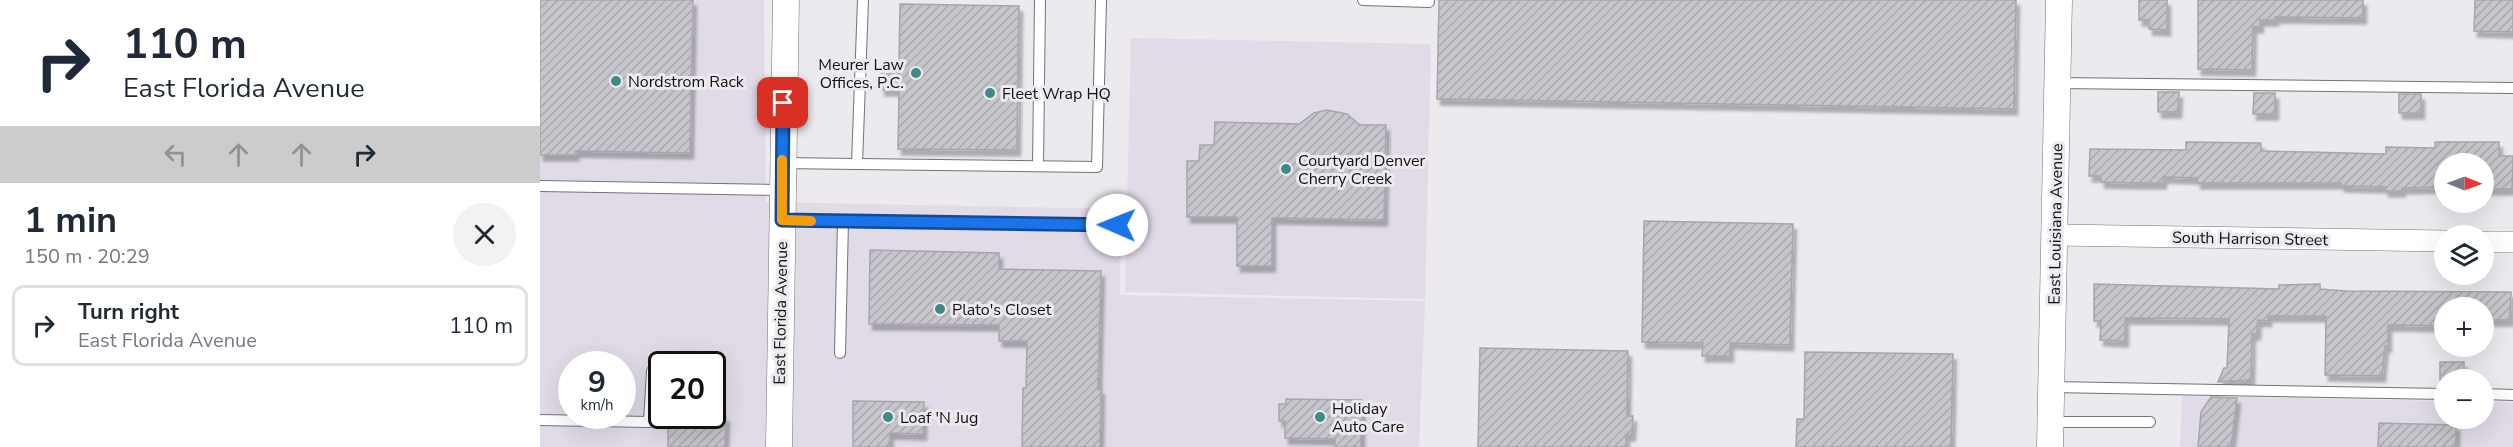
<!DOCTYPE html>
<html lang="en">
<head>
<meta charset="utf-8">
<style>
  :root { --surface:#fff; --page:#f2f2f3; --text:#1f2937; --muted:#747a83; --line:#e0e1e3 }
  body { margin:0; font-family:"Nunito Sans",sans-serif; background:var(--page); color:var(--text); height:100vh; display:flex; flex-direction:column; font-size:22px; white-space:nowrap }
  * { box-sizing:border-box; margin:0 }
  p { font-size:20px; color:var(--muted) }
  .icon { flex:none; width:33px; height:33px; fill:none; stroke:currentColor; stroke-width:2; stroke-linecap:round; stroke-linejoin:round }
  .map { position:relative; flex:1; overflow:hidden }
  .details { display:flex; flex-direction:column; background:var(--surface); width:540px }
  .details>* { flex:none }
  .guide { background:#fff; color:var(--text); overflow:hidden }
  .needle { width:39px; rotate:91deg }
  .controls { position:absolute; left:1894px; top:153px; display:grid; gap:12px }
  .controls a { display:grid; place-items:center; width:60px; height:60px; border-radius:50%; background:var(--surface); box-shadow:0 6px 24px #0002; font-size:30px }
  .speed { position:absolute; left:18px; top:351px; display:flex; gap:12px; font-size:30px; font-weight:700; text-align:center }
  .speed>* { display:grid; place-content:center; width:78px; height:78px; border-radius:50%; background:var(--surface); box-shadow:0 6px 24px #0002; line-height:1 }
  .speed small { font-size:15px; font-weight:400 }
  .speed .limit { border:3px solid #111; border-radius:9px; background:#fff; color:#111 }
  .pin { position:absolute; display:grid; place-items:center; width:51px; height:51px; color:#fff; margin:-26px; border-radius:12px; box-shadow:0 3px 9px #0006 }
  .me { position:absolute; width:66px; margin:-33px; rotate:271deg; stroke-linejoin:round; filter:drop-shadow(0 0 4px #0008) }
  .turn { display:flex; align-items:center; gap:21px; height:126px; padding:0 24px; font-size:27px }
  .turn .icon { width:78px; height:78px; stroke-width:2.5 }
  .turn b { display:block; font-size:42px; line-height:51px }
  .lanes { display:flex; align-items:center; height:57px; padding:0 24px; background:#0003; justify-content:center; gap:30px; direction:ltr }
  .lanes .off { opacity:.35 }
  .round { display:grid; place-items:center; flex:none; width:63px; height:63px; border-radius:32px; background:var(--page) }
  .headline { display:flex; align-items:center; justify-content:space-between; height:102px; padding:0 24px }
  h1 { font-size:36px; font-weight:700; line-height:45px }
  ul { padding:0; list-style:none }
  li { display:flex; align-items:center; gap:18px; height:81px; margin:0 12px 9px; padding:0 12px; border:3px solid var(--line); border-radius:12px }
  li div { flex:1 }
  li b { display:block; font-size:22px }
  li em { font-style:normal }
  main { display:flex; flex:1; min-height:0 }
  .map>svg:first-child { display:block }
  .built { fill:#e1dbe8; fill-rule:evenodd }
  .building { fill:url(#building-hatch); stroke:#a6a6ac; stroke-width:1.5; filter:url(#shadow) }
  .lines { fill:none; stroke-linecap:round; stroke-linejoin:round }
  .service-casing { stroke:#757277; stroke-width:12 }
  .minor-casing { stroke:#757277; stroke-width:22 }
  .tertiary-casing { stroke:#757277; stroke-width:27 }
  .service { stroke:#fff; stroke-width:10 }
  .minor { stroke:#fff; stroke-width:21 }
  .tertiary { stroke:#fff; stroke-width:26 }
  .route-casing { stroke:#114b97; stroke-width:15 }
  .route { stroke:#1a73e8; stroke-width:10 }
  .slow { stroke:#f59e0b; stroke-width:10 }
  .poi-dot { fill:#418987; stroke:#ece9ef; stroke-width:2 }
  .labels { text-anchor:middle; stroke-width:6; stroke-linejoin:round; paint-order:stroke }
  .poi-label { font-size:16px; fill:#111012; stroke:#ece9ef; text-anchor:start }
  .street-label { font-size:16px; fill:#111012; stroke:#ece9ef }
</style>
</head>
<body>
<main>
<section class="details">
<div class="guide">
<div class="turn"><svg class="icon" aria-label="right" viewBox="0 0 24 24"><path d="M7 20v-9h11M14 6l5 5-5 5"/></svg><div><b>110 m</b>East Florida Avenue</div></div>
<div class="lanes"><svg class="icon off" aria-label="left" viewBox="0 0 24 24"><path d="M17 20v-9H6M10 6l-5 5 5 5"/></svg><svg class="icon off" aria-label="ahead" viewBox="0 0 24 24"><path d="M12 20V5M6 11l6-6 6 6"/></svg><svg class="icon off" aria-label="ahead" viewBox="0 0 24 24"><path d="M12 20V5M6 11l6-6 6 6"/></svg><svg class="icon" aria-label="right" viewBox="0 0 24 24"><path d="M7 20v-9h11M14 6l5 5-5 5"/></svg></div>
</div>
<div class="headline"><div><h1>1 min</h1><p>150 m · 20:29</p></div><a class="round"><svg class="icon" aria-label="close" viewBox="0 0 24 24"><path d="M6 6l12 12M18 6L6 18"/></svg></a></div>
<ul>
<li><svg class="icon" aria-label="right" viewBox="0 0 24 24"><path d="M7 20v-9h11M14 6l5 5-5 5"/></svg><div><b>Turn right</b><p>East Florida Avenue</p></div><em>110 m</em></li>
</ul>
</section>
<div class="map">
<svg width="1973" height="447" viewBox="0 0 1973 447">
  <defs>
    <pattern id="building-hatch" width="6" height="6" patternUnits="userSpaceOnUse" patternTransform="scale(1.5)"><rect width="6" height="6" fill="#c5c5cb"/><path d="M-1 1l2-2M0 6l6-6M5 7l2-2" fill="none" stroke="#a8a8ad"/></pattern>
    <filter id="shadow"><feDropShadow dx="3.5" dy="6" stdDeviation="1.5" flood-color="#0004"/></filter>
  </defs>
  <rect width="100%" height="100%" fill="#ece9ef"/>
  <g class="built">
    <path d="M0 0H224L226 202 581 209 580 295 885 301 879 447H0ZM32 364H82V416H32ZM122 364H172V416H122Z"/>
    <path d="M591 38 891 44 885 299 585 292Z"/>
    <path d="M1642 396 1905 401V418H1944V401L1973 402V447H1640Z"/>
  </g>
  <g class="building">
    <path d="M0 0H153L150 153 36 151 35 155H0Z"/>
    <path d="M899 0H1476L1474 109 897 99Z"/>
    <path d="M1599 0H1627V30L1609 29V20H1599Z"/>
    <path d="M1658 0H1823V18L1735 17V20H1720V27H1713L1712 70 1658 69Z"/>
    <path d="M1935 0H1973V32L1934 31Z"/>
    <path d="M360 4 479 6 477 150 358 149 359 90H341L342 63H359Z"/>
    <path d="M1618 92H1639L1638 112H1618Z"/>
    <path d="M1714 93H1735V114H1713Z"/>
    <rect x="1859" y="94" width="22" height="19"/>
    <path d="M787 110 807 114 820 125H846L844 220 732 218V266H697V217H647V161H659L660 145H674L675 122 759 124 774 113Z"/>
    <path d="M1646 142 1721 143V151L1846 154V147L1895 148V142H1959V156H1973L1972 189H1945L1944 164H1905V187L1862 188V191H1845V187L1801 186V183H1657V178L1623 177V183H1594L1561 182V176H1549L1550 149 1646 150Z"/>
    <path d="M1104 221 1253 224 1250 345 1190 343V356H1162L1163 343 1102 342Z"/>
    <path d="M330 250 459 253V269L561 271 558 389H561L560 447H482L483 388H486L487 341H459V325L329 324Z"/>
    <path d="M1554 284 1739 289V285L1780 284V289L1806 291 1971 292 1970 320H1944V308H1905V326L1848 325V346H1845L1842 376 1785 375 1786 316H1728V321L1718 320 1717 334H1712L1711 380 1678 382 1684 368H1687L1689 319 1585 318V341L1560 340 1561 321H1554Z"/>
    <path d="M940 348 1088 351 1087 416H1093L1092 435H1086V447H938Z"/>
    <path d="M1265 352 1413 354 1411 447H1256L1257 419H1264Z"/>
    <rect x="1900" y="362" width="24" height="18"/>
    <path d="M1671 397 1697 398 1691 447H1658L1661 412Z"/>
    <path d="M746 399 822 400 821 447H795V439L745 438V421H739V404H746Z"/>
    <path d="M313 401 384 402 383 434 350 433 349 447H313Z"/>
    <path d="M128 416H186L185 447H128Z"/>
    <path d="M1839 423 1916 425V447H1838Z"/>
  </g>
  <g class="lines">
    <defs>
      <g id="service">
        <path d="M823 0 889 2"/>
        <path d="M1517 83 1973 88"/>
        <path d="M243 163 317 164 323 0"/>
        <path d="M317 164 557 167 561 0"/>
        <path d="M498 166 500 0"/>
        <path d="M0 186 242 190"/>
        <path d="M242 221H303L300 353"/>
        <path d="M303 221 577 225"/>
        <path d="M1512 387 1905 394"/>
        <path d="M1944 394 1973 395"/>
        <path d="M0 420 109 422 112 371H122"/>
        <path d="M1511 422H1610"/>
      </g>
      <g id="minor">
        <path d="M1515 235 1905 241"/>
        <path d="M1944 242H1973"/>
      </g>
      <g id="tertiary">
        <path d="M239 447 246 0"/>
        <path d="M1510 447 1519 0"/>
      </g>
    </defs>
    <use href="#service" class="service-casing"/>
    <use href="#minor" class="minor-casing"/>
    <use href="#tertiary" class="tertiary-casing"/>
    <use href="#service" class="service"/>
    <use href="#minor" class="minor"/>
    <use href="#tertiary" class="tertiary"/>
  </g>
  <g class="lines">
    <defs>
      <path id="route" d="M243 103 242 220 577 225"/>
    </defs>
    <use href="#route" class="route-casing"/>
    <use href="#route" class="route"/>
    <path class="slow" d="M242 160V220L271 221"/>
  </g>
  <g class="poi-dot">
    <circle cx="376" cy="73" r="6"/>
    <circle cx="76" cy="81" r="6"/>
    <circle cx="450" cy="93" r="6"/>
    <circle cx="746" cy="169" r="6"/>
    <circle cx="400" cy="309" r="6"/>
    <circle cx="348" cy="417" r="6"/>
    <circle cx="780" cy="417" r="6"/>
  </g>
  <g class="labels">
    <g class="poi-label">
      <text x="364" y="70" text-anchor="end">Meurer Law<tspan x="364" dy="18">Offices, P.C.</tspan></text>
      <text x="88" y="87">Nordstrom Rack</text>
      <text x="462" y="99">Fleet Wrap HQ</text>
      <text x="758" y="166">Courtyard Denver<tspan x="758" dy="18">Cherry Creek</tspan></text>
      <text x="412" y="315">Plato's Closet</text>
      <text x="792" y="414">Holiday<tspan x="792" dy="18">Auto Care</tspan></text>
      <text x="360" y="423">Loaf 'N Jug</text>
    </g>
    <g class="street-label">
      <text transform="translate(1515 224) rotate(-89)" y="6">East Louisiana Avenue</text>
      <text transform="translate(1710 238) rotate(1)" y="6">South Harrison Street</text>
      <text transform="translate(240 313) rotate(-89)" y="6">East Florida Avenue</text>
    </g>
  </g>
</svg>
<div class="controls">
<a><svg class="needle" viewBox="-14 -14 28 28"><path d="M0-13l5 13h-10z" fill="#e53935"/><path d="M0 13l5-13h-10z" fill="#747a83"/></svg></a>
<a><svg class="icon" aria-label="layers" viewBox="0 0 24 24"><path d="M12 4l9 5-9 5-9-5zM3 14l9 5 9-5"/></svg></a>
<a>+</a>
<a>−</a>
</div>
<div class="speed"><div>9<small>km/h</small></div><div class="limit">20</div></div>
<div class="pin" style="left:243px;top:103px;background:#d93025"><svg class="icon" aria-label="arrive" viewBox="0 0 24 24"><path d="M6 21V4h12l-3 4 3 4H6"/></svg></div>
<svg class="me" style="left:577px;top:225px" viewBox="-20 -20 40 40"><circle r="19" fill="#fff"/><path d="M0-13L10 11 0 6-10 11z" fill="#1a73e8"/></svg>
</div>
</main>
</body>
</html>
